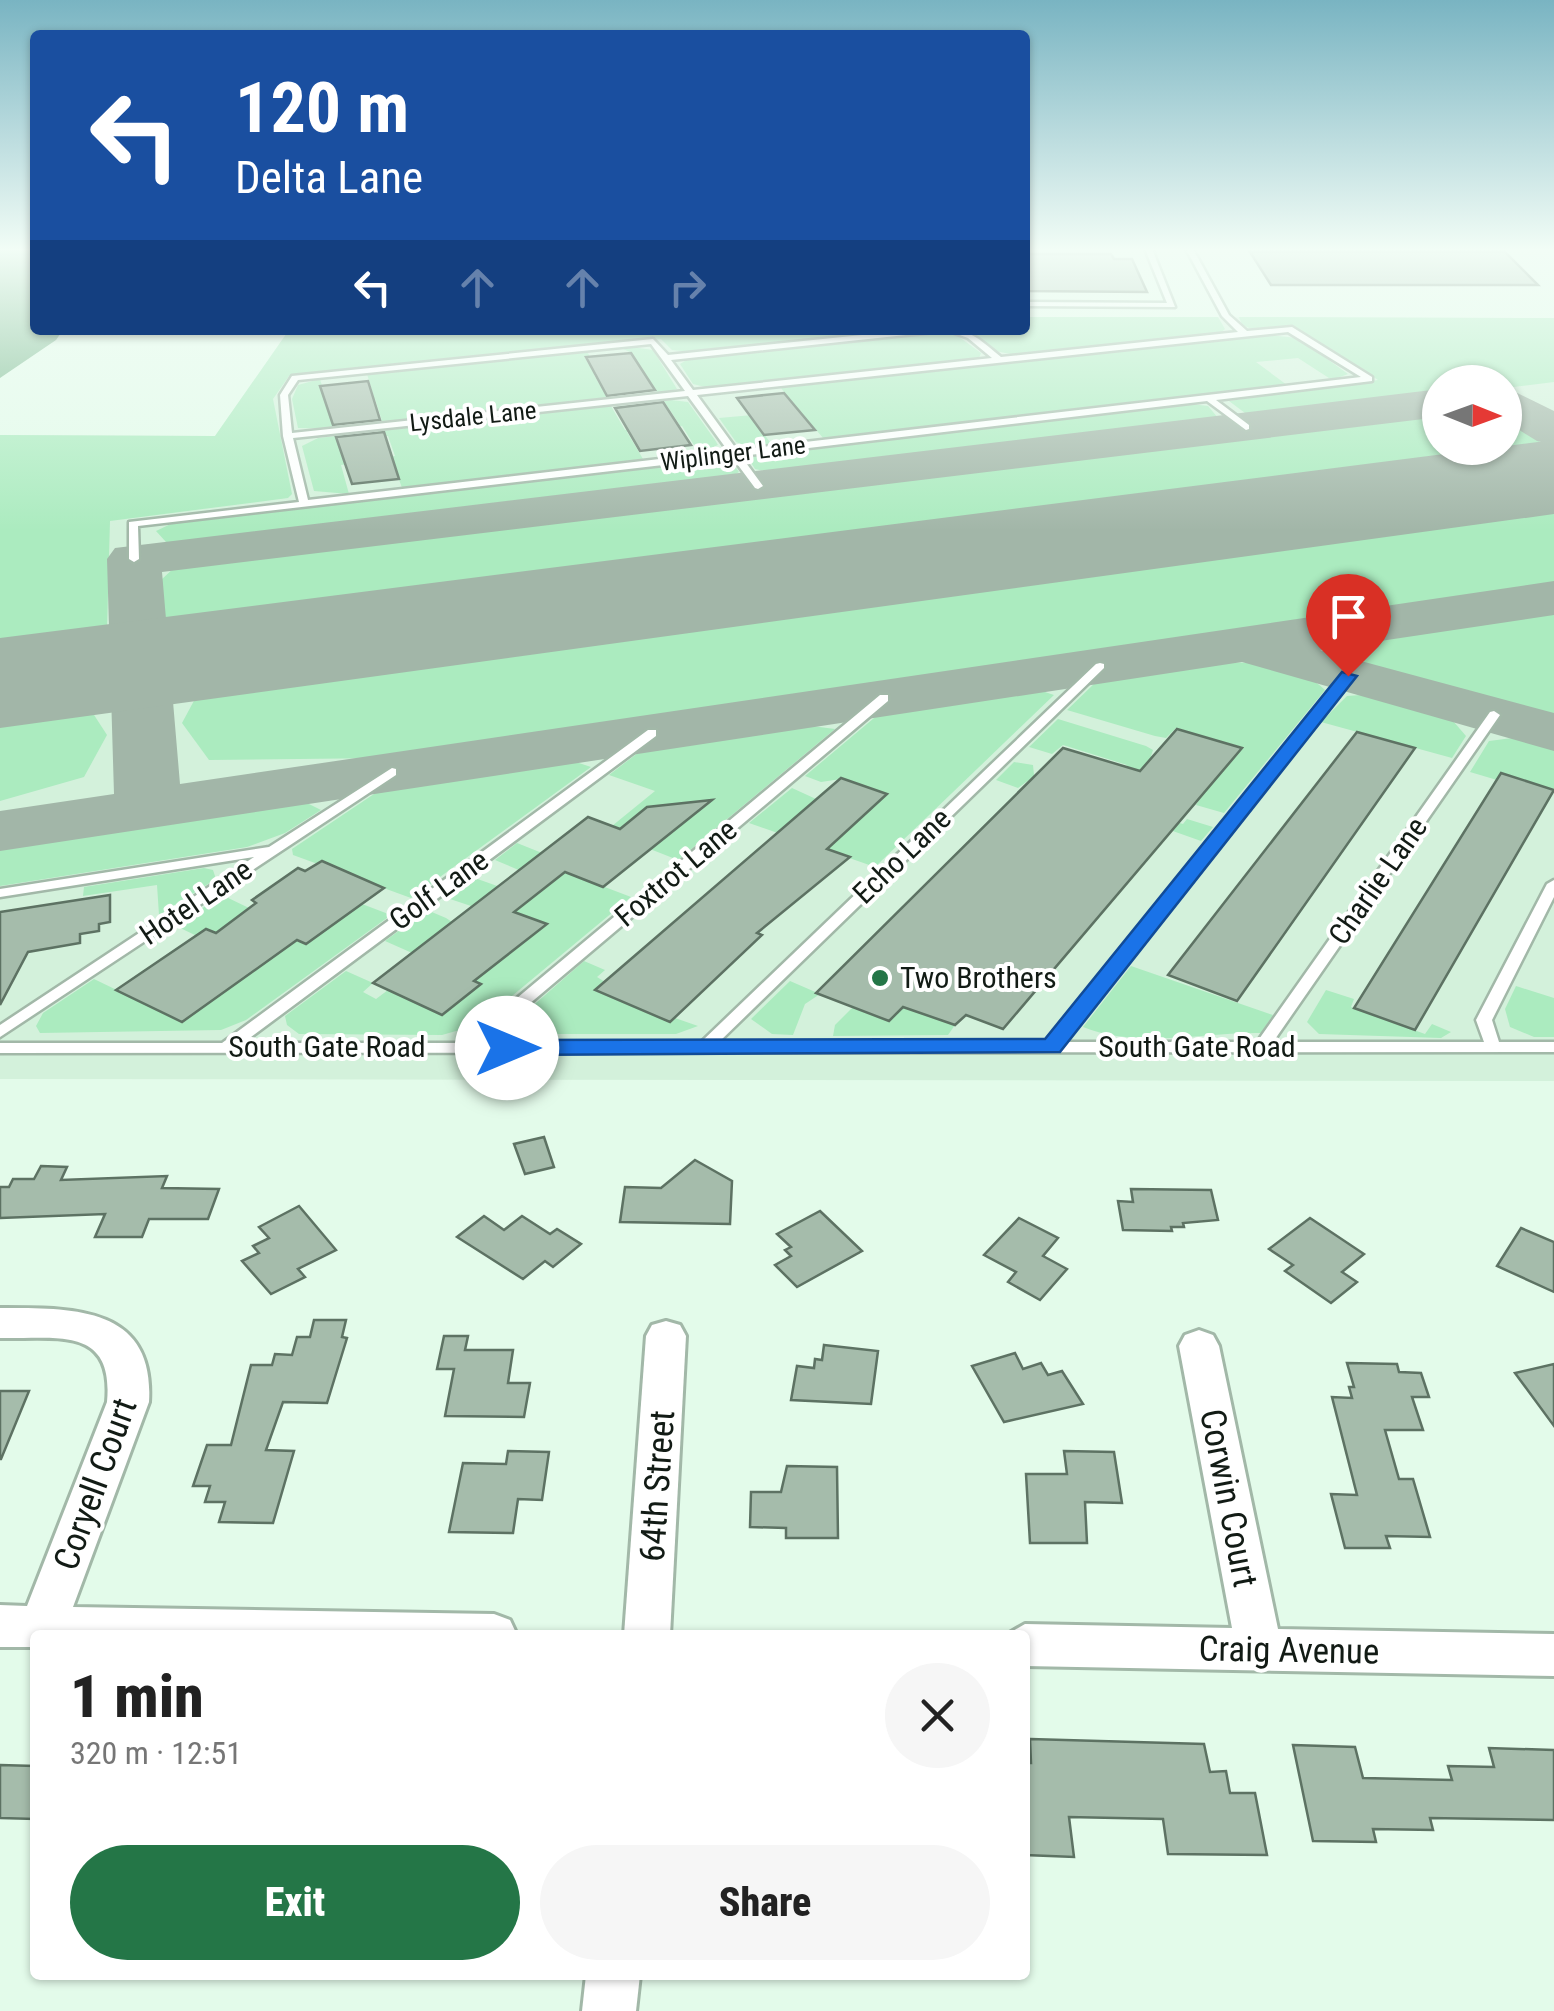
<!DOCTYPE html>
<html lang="en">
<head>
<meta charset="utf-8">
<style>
  :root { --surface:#fff; --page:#f6f6f6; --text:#222; --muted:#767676; --accent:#247647 }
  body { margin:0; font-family:"Roboto Condensed",sans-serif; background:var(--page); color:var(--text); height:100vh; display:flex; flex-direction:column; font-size:38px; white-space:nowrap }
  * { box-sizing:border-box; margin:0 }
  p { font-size:32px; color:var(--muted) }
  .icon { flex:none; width:55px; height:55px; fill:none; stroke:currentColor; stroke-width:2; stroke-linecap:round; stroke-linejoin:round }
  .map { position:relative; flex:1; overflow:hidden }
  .side { position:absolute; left:30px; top:1630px; width:1000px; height:350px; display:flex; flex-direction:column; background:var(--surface); border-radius:10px; box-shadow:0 2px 8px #0004 }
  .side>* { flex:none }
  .hud { position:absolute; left:30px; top:30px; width:1000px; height:305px; border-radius:10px; box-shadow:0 2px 8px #0004; background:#1a4fa0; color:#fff; overflow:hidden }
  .needle { width:65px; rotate:91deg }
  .controls { position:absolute; left:1422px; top:365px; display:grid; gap:20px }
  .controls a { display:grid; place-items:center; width:100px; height:100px; border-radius:50%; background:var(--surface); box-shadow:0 2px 8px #0004; font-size:50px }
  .pin { position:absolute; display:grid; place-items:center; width:85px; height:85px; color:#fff; margin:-102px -42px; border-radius:50% 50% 50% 0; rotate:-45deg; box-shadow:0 0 10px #0007 }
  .pin .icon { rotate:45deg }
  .me { position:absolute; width:110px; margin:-55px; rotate:90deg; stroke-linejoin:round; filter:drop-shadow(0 0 8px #0008) }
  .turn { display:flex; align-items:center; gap:35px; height:210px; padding:0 40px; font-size:45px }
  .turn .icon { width:130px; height:130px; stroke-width:2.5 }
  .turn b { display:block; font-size:70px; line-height:85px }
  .lanes { display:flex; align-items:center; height:95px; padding:0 40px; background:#0003; justify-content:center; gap:50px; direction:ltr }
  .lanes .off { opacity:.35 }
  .round { display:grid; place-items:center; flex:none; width:105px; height:105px; border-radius:52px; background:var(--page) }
  .head { display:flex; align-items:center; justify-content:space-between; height:170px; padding:0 40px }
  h1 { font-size:60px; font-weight:800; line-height:75px }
  .button { display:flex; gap:20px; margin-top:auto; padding:20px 40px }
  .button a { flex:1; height:115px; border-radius:60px; background:var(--accent); color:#fff; font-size:40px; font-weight:800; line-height:115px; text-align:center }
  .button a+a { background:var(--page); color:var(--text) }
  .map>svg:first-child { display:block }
  .built { fill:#d3f1db; fill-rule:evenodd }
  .green { fill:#abebbf }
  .water { fill:#74b489 }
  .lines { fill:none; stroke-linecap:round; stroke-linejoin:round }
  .taxiway { fill:#a2b6a8; fill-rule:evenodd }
  .runway { fill:#a2b6a8; fill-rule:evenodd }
  .building { fill:#a5bcab; stroke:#5d7263; stroke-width:2.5 }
  .service-casing { stroke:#a2b8a8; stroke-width:5 }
  .minor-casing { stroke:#a2b8a8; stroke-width:6 }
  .service { fill:#fff; fill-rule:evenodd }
  .minor { fill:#fff; fill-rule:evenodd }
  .route { fill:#1a73e8; stroke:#114b97; stroke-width:2.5 }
  .poi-dot { fill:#247647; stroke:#fff; stroke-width:4 }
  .labels { text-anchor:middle; stroke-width:8; stroke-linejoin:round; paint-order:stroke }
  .far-street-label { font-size:25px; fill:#121b15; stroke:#fff }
  .street-label { font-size:30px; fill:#121b15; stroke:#fff }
  .poi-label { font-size:30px; fill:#121b15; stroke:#fff; text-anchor:start }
  .near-street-label { font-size:35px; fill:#121b15; stroke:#fff }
</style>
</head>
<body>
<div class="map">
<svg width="1554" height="2011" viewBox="0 0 1554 2011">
  <rect width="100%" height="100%" fill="#e3fbea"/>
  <path class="built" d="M1025 317 1554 318V1081L0 1079V435L215 436 289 330H1025ZM1440 382H1505V448H1440Z"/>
  <g class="green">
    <path d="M1025 317H1218L1225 329 1221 333 1016 355 995 351 965 330H1025Z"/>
    <path d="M1239 317 1554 318V382L1505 388V382H1440V395L1249 416 1229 401 1378 380 1294 326 1254 330 1242 325Z"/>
    <path d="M289 330H907L691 352 672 350 661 339 289 376 273 399 292 494 288 498 110 521 107 629C89 657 31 657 0 661V435L215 436Z"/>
    <path d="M933 332 955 334 981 353 979 358 709 388 693 384 680 364 690 358Z"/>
    <path d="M1267 335 1298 338 1348 374 1332 380 1298 358 1256 362 1287 385 824 439 802 414 753 419 772 445 749 447 736 442 719 418 799 411 781 388Z"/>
    <path d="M632 347 653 350 677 389 658 394 643 370 594 375 608 399 383 424 375 399 328 404 334 429 298 428 292 399 298 385 320 379 327 402 374 397 367 374 587 351 590 357 585 358 593 372 640 367 632 353 621 348Z"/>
    <path d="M671 400 688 402 715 440 718 445 699 453 682 426 627 432 643 459 402 488 392 459 341 465 349 494 314 491 302 446 318 438 345 435V462L395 456 388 436 380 437 378 431 611 406 625 430 679 424 664 401Z"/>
    <path d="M1191 404 1208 406 1219 419 777 474 755 469 750 461 756 454 780 451Z"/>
    <path d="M1402 414H1440V448H1505V422L1532 433 1553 457 220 632 174 630 162 617 160 581 176 566 198 560Z"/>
    <path d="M710 459 732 462 739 472 726 480 201 544 166 542 156 531 177 521Z"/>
    <path d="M1554 497V585L387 758 209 760 182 723 203 684 210 680Z"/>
    <path d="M1554 611V721L1388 676 1364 662 1363 649 1378 638Z"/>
    <path d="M1219 662C1252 662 1301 665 1325 690L1224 813 1196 805 1200 798 1157 784 1135 809 1183 824 1187 819 1213 827 1201 841 1029 780 1018 788 996 780 1014 762 1033 765 1034 775 1101 796 1127 765 1063 745 1052 754 1029 747 1058 719 1146 746 1153 750 1151 756 1218 776 1242 747 1176 728 1166 738 1155 736 1067 710 1098 680Z"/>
    <path d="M1036 689 1054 695 875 867 749 823 792 788 816 799 811 805 841 779 821 782 805 776 880 713Z"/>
    <path d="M1375 694 1447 714 1466 736 1452 758 1321 722 1347 696Z"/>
    <path d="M73 698 85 701 107 735 84 777 0 801V708Z"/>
    <path d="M804 725 835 729 678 860 650 849 700 809 647 807 620 829 612 826 655 791 609 775 643 749Z"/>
    <path d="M1528 736 1554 743V790L1502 773 1497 780 1470 772 1489 741Z"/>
    <path d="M570 760 591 767 411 898 293 855 292 849 380 790Z"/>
    <path d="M303 801 321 810 285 833 247 847 0 886V847Z"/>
    <path d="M517 843 542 853 534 860 631 897 477 1025 442 1035 299 1034 287 1025 285 1016 346 971 373 983 363 992 376 999 388 990 442 1014 480 983 385 941 427 910 446 918 505 957 546 924 484 900 474 907 444 897 472 877 500 887 521 871 495 860Z"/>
    <path d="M204 868 213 870 216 879 159 915 157 885 83 896 84 887Z"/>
    <path d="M222 895 249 908 241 915 305 944 362 904 391 915 246 1020 221 1030 40 1033 36 1026 43 1013 94 979 183 1022 270 959 207 929 197 936 176 926Z"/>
    <path d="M584 961 605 970 597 977 605 982 596 991 670 1022 675 1018 698 1026 676 1034H551L532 1029 520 1017Z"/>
    <path d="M1131 966 1273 1015 1261 1033C1203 1032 1138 1049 1083 1027Z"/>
    <path d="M790 981 820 994 805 1004 793 1035 772 1034 751 1019Z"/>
    <path d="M1516 986 1554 998V1037H1534L1510 1027 1505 1009Z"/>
    <path d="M1326 990 1354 999 1351 1007 1425 1034 1432 1024 1451 1032 1441 1038 1319 1034 1307 1022Z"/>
    <path d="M903 1006 955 1025 948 1035 833 1036 835 1025 853 1007Z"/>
  </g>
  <path class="water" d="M0 249H35V330H63L56 340 0 378Z"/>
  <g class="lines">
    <g class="taxiway">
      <path d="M1505 387 1554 411V445L1537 441 1505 421Z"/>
      <path d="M1440 389V417L162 572 180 784 1554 581V615L1320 650 1554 713V751L1242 662 0 851V811L114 794 107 559 115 548Z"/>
    </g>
    <path class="runway" d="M1554 440V514L0 728V638Z"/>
  </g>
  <g class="building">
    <path d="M1250 252H1505L1538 285H1271Z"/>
    <path d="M1025 254H1111L1114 259H1132L1147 292 1025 291Z"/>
    <path d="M631 353 655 390 607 396 586 357Z"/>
    <path d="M368 381 380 420 333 425 320 386Z"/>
    <path d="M784 393 815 430 764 435 737 398Z"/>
    <path d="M663 402 691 445 640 451 615 408Z"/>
    <path d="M384 432 399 479 352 484 336 437Z"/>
    <path d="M1177 729 1242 748 1003 1029 966 1015 955 1025 903 1007 889 1021 816 993 1063 748 1140 771Z"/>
    <path d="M1357 732 1415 748 1237 1001 1168 975Z"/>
    <path d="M1501 773 1554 790 1415 1030 1354 1008Z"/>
    <path d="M841 778 887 794 827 849 850 857 757 933 762 935 670 1022 595 990Z"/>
    <path d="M712 800 603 887 565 872 514 912 547 924 474 981 481 984 442 1015 373 983 588 817 620 829 647 807Z"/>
    <path d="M322 861 384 888 306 944 297 940 182 1022 116 990 206 929 216 933 256 903 252 900 298 868 305 871Z"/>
    <path d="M110 895V922L99 924V931L80 934V943L28 952 0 1005V912Z"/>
    <path d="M544 1137 554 1167 525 1174 514 1144Z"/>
    <path d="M695 1160 732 1181 730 1224 620 1222 625 1187 661 1188Z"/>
    <path d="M41 1166 67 1167 61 1180 167 1176 162 1188 219 1189 208 1219H149L142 1237H95L105 1214 0 1218V1187H9L13 1179H34Z"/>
    <path d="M1131 1189 1211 1190 1218 1220 1183 1223 1184 1227H1171L1172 1231 1123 1230 1118 1201 1133 1202Z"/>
    <path d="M299 1206 336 1250 298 1269 305 1277 271 1294 242 1261 259 1253 253 1246 269 1238 259 1227Z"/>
    <path d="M820 1211 862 1251 797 1287 775 1265 791 1256 785 1250 791 1247 777 1234Z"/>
    <path d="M484 1216 504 1230 522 1216 550 1234 557 1229 581 1244 553 1267 545 1261 523 1279 457 1237Z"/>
    <path d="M1019 1218 1058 1238 1043 1256 1067 1269 1040 1300 1008 1282 1016 1272 984 1255Z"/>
    <path d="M1310 1218 1364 1254 1342 1272 1357 1282 1331 1303 1285 1271 1293 1265 1269 1249Z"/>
    <path d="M1521 1228 1554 1242V1292L1497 1266Z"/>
    <path d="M314 1320H346L342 1337 347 1338 327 1403 283 1402 266 1450 294 1451 273 1523 219 1522 225 1502H205L210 1486H193L207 1445H231L251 1365H272L275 1354 292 1355 297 1337H310Z"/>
    <path d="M444 1336H468L465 1350H513L508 1383H530L524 1417 445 1416 454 1369H437Z"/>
    <path d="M824 1345 878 1351 871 1404 791 1400 797 1366 814 1368 815 1359 822 1360Z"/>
    <path d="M1015 1353 1023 1369 1041 1363 1048 1375 1062 1371 1083 1404 1004 1422 972 1366Z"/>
    <path d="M1347 1363 1397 1364 1399 1372 1421 1373 1429 1397H1412L1423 1430H1385L1399 1479H1413L1430 1537 1386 1536 1390 1548H1345L1331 1494 1357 1495 1332 1397 1352 1398 1349 1387H1354Z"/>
    <path d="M1554 1364V1426L1515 1373Z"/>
    <path d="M0 1391H29L1 1459H0Z"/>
    <path d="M508 1451 549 1452 542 1500 518 1499 513 1533 449 1532 463 1463 506 1464Z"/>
    <path d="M1064 1451 1114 1452 1122 1503 1085 1502 1087 1543H1030L1026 1474H1067Z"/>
    <path d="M787 1466 837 1467 838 1538H786V1528L750 1527 751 1492H781Z"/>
    <path d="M1030 1739 1204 1744 1210 1772 1226 1771 1230 1793H1255L1267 1855 1168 1854 1163 1819 1069 1817 1074 1857 1025 1855V1763H1031Z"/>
    <path d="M1293 1745 1355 1747 1363 1778 1452 1780 1448 1766 1494 1767 1489 1748 1554 1750V1820L1430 1818 1433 1830 1373 1829 1376 1842 1313 1841Z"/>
    <path d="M0 1765 35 1766V1819L0 1818Z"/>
  </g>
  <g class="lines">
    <defs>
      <g id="service">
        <path d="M1145 249H1152L1175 307 1025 306V302L1167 303Z"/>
        <path d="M1186 249H1193L1229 315 1247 331 1292 327 1372 377V381L1216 400 1249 425V429L1246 430 1207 401 741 456 763 486 758 489 755 488 732 457 138 526 139 559 134 562 129 559V522L299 502 283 436 280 395 292 376 653 339 668 355 911 330H938L934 332 671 360 693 390 992 358 968 338 946 330C973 330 981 341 1001 357L1238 332 1222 316ZM1288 332 1361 377 737 450 697 395ZM651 344 685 391 292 433 288 395 298 380ZM688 396 728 451 308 500 293 438Z"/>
        <path d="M1100 663 1104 664V668L718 1043 1046 1042 1345 674 1349 673 1355 676 1353 678 1063 1042H1257L1490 712 1494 711 1500 715 1273 1042H1484L1476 1020 1547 884 1554 880V897L1492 1020 1499 1042H1554V1052L0 1053V1043H222L648 730H656V736L243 1043H463L880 695H888V701L483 1043H700L1096 664Z"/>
        <path d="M392 768 396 769V775L0 1037V1025L254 857 0 897V889L269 847Z"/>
      </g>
      <g id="minor">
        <path d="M0 1308C73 1308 155 1306 149 1402L73 1607 494 1614 510 1620 517 1635H35V1647H0V1605L27 1606 107 1402C114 1326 58 1339 0 1338Z"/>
        <path d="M666 1321 680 1325 686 1336 670 1635H624L646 1336 652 1325Z"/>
        <path d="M1199 1330 1213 1335 1219 1346 1278 1629 1554 1634V1676L1025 1666V1635H1006L1025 1624 1232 1628 1179 1346 1185 1335Z"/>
        <path d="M586 1975H640L636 2011H582Z"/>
      </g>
    </defs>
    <use href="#service" class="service-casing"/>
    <use href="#minor" class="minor-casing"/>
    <use href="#service" class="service"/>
    <use href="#minor" class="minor"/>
  </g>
  <linearGradient id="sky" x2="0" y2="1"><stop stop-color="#79b4c2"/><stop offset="0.47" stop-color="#f2fdf6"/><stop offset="1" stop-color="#f2fdf6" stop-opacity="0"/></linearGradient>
  <rect width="1554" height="531" fill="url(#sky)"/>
  <path class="route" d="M1342 672 1357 676 1060 1052 507 1055 496 1048 507 1040 1045 1039Z"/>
  <circle class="poi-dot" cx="880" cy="978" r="10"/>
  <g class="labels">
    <g class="far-street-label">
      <text transform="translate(473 416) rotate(-6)" y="9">Lysdale Lane</text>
      <text transform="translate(733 453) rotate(-7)" y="9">Wiplinger Lane</text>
    </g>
    <g class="street-label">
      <text transform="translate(902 856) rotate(-44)" y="10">Echo Lane</text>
      <text transform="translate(676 873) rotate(-40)" y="10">Foxtrot Lane</text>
      <text transform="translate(1378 881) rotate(-55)" y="10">Charlie Lane</text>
      <text transform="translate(439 890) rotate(-36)" y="10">Golf Lane</text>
      <text transform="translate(196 902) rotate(-34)" y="10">Hotel Lane</text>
      <text x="327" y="1057">South Gate Road</text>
      <text x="1197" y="1057">South Gate Road</text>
    </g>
    <g class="poi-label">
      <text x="900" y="988">Two Brothers</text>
    </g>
    <g class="near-street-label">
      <text transform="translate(95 1484) rotate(-70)" y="12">Coryell Court</text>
      <text transform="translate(657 1486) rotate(-86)" y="12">64th Street</text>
      <text transform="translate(1229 1498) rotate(79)" y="12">Corwin Court</text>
      <text transform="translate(1289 1650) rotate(1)" y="12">Craig Avenue</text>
    </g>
  </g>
</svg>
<div class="controls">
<a><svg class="needle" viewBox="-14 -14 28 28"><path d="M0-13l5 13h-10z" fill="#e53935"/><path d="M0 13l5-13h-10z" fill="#767676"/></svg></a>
</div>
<div class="pin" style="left:1348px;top:676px;background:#d93025"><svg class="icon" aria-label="arrive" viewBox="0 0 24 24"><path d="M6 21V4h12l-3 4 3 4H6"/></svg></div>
<svg class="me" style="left:507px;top:1048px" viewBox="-20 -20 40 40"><circle r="19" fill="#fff"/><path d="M0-13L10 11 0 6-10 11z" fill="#1a73e8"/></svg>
<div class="hud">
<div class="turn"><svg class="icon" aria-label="left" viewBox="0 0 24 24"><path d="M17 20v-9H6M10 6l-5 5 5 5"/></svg><div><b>120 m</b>Delta Lane</div></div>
<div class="lanes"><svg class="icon" aria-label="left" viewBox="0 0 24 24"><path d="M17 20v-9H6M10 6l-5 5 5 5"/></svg><svg class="icon off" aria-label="ahead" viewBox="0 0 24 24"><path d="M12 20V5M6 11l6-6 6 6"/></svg><svg class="icon off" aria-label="ahead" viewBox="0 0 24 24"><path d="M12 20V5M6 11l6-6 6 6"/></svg><svg class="icon off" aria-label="right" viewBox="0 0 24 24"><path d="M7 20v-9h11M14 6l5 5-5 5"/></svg></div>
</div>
<section class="side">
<div class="head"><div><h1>1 min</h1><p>320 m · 12:51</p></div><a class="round"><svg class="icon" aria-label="close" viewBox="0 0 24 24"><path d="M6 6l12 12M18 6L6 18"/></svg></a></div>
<div class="button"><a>Exit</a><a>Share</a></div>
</section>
</div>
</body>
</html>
